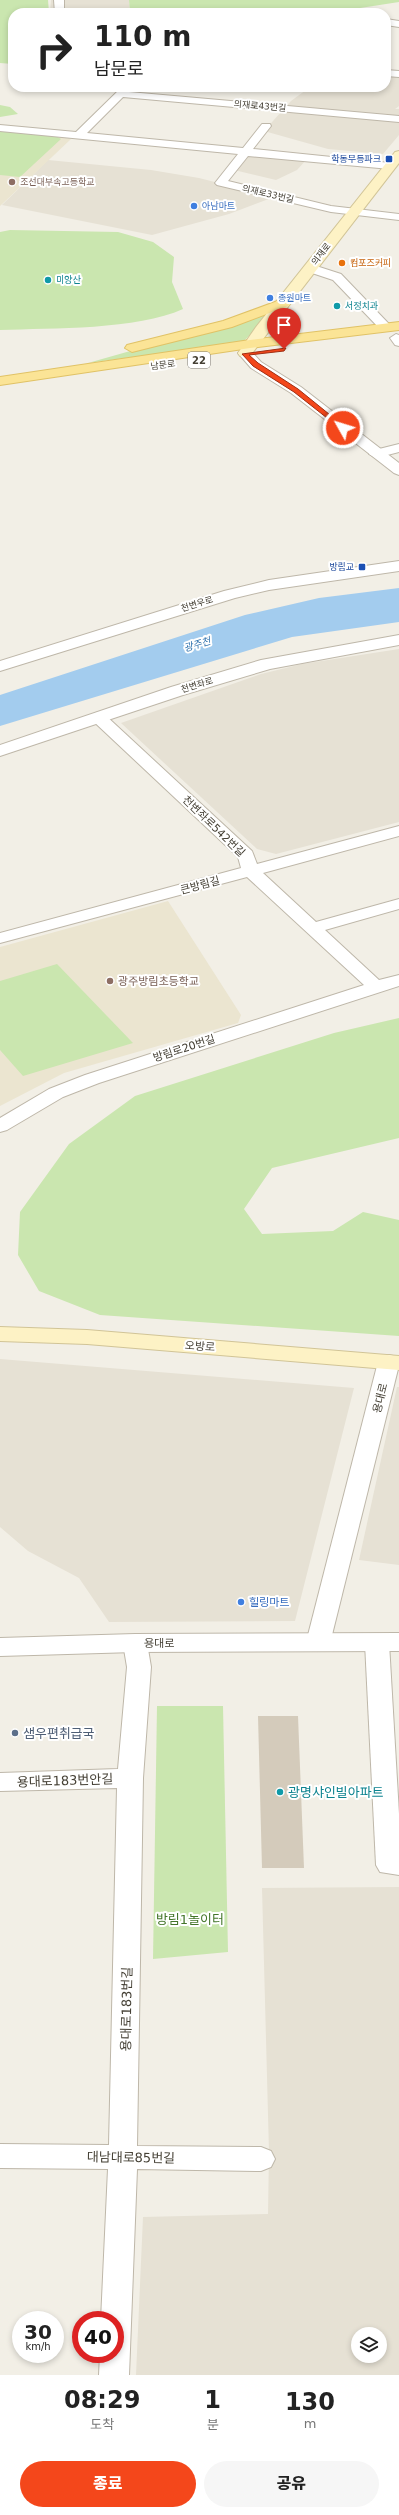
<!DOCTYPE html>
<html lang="ko">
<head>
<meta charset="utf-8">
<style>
  :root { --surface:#fff; --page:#f6f6f6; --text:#222; --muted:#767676; --accent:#f4471b }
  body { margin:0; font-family:"DejaVu Sans","Noto Sans KR",sans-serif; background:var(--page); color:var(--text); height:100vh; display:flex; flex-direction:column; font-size:15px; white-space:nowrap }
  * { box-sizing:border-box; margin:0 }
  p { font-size:13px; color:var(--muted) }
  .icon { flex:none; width:22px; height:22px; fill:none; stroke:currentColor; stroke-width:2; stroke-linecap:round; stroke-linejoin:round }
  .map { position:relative; height:2375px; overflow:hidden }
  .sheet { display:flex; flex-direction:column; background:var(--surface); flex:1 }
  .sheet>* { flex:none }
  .guide { position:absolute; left:8px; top:8px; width:383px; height:84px; border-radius:16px; box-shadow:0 2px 6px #0003; background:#fff; color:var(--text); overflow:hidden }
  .controls { position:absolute; left:351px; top:2327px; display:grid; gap:8px }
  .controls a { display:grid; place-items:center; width:36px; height:36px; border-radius:50%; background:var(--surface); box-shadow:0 2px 6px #0003; font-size:20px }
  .speed { position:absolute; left:12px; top:2311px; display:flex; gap:8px; font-size:20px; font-weight:700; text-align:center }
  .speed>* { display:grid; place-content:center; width:52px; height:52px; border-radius:50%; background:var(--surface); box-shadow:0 2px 6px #0003; line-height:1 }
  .speed small { font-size:10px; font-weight:400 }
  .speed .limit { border:6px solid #d22; background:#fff; color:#111 }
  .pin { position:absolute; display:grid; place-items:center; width:34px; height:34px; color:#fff; margin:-41px -17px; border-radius:50% 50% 50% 0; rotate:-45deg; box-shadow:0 0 4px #0007 }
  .pin .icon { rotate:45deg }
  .me { position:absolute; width:44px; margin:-22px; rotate:309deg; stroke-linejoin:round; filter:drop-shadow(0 0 3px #0008) }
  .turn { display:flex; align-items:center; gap:14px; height:84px; padding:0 20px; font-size:18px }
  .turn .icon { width:52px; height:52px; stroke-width:2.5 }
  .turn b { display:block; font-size:28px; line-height:34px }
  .eta { display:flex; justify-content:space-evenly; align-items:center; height:68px; text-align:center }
  .eta b { font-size:24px; font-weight:800; line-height:28px }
  .cta { display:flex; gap:8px; margin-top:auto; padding:8px 20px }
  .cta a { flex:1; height:46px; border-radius:24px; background:var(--accent); color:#fff; font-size:16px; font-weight:800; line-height:46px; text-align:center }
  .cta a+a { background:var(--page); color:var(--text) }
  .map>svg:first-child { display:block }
  .residential { fill:#e6e1d4; fill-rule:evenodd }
  .education { fill:#ebe5d0 }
  .green { fill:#cae6af }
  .water { fill:#a3ccee }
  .building { fill:#d4cbbb }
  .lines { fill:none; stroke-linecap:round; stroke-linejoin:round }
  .minor-casing { stroke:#beb7a9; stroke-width:2 }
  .tertiary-casing { stroke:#beb7a9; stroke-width:2 }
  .secondary-casing { stroke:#d1c497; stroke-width:2 }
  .primary-casing { stroke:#e0c266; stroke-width:2 }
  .minor { fill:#fff; fill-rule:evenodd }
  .tertiary { fill:#fff; fill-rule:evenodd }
  .secondary { fill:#fdf2c5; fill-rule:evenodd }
  .primary { fill:#fbe496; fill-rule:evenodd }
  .route { fill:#f4471b; stroke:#9f2e12 }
  .transit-dot { fill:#1a4fb4; stroke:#fff; stroke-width:1.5 }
  .education-dot { fill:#8d6e63; stroke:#fff; stroke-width:1.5 }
  .shop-dot { fill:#3f7fe0; stroke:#fff; stroke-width:1.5 }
  .food-dot { fill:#e8710a; stroke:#fff; stroke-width:1.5 }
  .culture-dot { fill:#0f9aa8; stroke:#fff; stroke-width:1.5 }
  .service-dot { fill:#5c6f8a; stroke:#fff; stroke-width:1.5 }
  .labels { text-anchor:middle; stroke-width:4; stroke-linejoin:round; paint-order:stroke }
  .far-street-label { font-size:9px; fill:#454035; stroke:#fff }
  .far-transit-label { font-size:9px; fill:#164399; stroke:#fff; text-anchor:end }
  .far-education-label { font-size:9px; fill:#785e54; stroke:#fff; text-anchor:start }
  .far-shop-label { font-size:9px; fill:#366cbe; stroke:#fff; text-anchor:start }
  .far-food-label { font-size:9px; fill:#c56008; stroke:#fff; text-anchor:start }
  .far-culture-label { font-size:9px; fill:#0d838f; stroke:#fff; text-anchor:start }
  .shield { fill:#fff; stroke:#7d7972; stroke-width:1 }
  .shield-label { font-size:10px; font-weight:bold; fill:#454035 }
  .far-water-label { font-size:10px; font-style:italic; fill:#3173ae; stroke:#fff }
  .street-label { font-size:11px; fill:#454035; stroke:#fff }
  .education-label { font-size:11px; fill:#785e54; stroke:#fff; text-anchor:start }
  .shop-label { font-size:11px; fill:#366cbe; stroke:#fff; text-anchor:start }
  .near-service-label { font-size:13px; fill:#4e5e75; stroke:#fff; text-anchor:start }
  .near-street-label { font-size:13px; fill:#454035; stroke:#fff }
  .near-culture-label { font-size:13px; fill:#0d838f; stroke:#fff; text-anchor:start }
  .near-park-label { font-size:13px; fill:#43752a; stroke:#fff }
</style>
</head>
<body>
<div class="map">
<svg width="399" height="2375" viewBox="0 0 399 2375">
  <rect width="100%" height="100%" fill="#f2efe6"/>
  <g class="residential">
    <path d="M51 0H129L130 13H50Z"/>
    <path d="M386 75 399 76V106L395 109H399V135L383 154 328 149 264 131 291 101 310 87H386Z"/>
    <path d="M249 154 307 159 297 170 276 180 234 170Z"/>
    <path d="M48 160 151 170 199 178 274 197 229 214 152 235 2 205Z"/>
    <path d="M399 649V822L276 854 257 849 121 723 261 674 302 664Z"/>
    <path d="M0 1359 354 1388 295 1621 109 1622 79 1578 28 1551 0 1527Z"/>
    <path d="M397 1387H399V1565L359 1560Z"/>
    <path d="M399 1887V2375H136L143 2217 268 2214 269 2152 262 1888ZM358 2334H380V2356H358Z"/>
  </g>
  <g class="education">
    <path d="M0 130 64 136 71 139 0 206Z"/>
    <path d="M168 901 241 1015 238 1023 64 1073 0 1106V947Z"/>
  </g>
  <g class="green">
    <path d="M0 0H48L49 13H13V64L0 63Z"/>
    <path d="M129 0H399V2L328 13H130Z"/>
    <path d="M0 105 10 107 18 114 0 117Z"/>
    <path d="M0 130 56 136 61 139 20 177 0 175Z"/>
    <path d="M10 230 118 232 153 242 174 257 172 282 183 309C137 330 53 328 0 330V232Z"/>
    <path d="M274 310 243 342 88 363Z"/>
    <path d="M57 964 133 1043 23 1076 0 1050V981Z"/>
    <path d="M399 1018V1138L272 1168 244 1209 262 1234 333 1231 363 1212 399 1220V1336L100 1315 39 1291 18 1255 20 1212 69 1144 135 1096 334 1033Z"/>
    <path d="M157 1706H223L228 1952 153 1959Z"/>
  </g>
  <path class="water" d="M399 588V622L292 637 0 726V695L245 615 319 598Z"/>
  <path class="building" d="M258 1716H298L304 1868H262Z"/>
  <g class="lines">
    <defs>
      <g id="minor">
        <path d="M54 0H64V9H82L87 12 55 13Z"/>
        <path d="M386 19 399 21V27L386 25Z"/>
        <path d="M386 70 399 71V77L386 76Z"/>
        <path d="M122 87H133L129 92 399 116V122L123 97 87 133 243 148 262 124H270L271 126 253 149 390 163 396 166 390 169 248 156 228 181 331 206 399 214V220L331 212 217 185 215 183 238 154 0 131V125L76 132Z"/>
        <path d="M310 264 341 274 389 324 391 327 389 330H381L333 280 306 271 304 268Z"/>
        <path d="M396 334 399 335V346L395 345 390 338Z"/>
        <path d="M399 444V452L376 458 369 454 371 451Z"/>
        <path d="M98 712 104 714 252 851 257 864 399 826V836L263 873 316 922 399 899V909L325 930 379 980 399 975V986L99 1083 63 1097 7 1130 0 1132V1118L49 1089 85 1075 364 985 247 877 0 943V933L241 868 238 857 92 720 90 717Z"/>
        <path d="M389 1355 397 1357 399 1365 330 1643 326 1649 318 1651 310 1649 306 1643 378 1362 381 1357Z"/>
        <path d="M135 1635 143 1637 147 1643 151 1667 143 1778 137 2146 261 2147 271 2151 275 2159 271 2167 261 2171 137 2169 129 2375H99L100 2354H115V2320H101L108 2169 0 2168V2144L109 2145 117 1788 0 1791V1773L118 1769 127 1667 123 1643 127 1637Z"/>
        <path d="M377 1635 385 1637 389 1643 399 1814V1875L380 1872 376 1865 365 1643 369 1637Z"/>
      </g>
      <g id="tertiary">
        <path d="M245 349 250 350 261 362 301 387 399 463V475L394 473 291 393 251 368 238 353Z"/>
        <path d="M399 561V571L269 590 235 598 0 671V661L224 591 269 580Z"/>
        <path d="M399 635V645L270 669 183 695 0 756V745L171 687 261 660Z"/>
        <path d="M399 1633V1651L135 1652 0 1656V1638L135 1634Z"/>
      </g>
      <g id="secondary">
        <path d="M399 151V163L250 356H240L238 353 256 327 395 152Z"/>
        <path d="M0 1327 87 1330 399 1356V1370L87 1344 0 1341Z"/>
      </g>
      <g id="primary">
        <path d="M283 299 290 303 288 306 232 327 132 352 125 348 127 345 223 321Z"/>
        <path d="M399 322V330L250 348 0 385V377L250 340Z"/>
      </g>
    </defs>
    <use href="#minor" class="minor-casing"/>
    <use href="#tertiary" class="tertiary-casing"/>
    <use href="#secondary" class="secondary-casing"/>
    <use href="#primary" class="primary-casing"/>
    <use href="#minor" class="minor"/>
    <use href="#tertiary" class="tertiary"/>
    <use href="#secondary" class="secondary"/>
    <use href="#primary" class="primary"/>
  </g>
  <path class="route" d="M286 348 284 351 249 355 258 363 298 389 345 427V429H341L294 392 253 366 242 354Z"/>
  <g class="transit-dot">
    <rect x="385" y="155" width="8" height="8" rx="2"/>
    <rect x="358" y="563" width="8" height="8" rx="2"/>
  </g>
  <g class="education-dot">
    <circle cx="12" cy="182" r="4"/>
    <circle cx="110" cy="981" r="4"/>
  </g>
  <g class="shop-dot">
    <circle cx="194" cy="206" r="4"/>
    <circle cx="270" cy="298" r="4"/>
    <circle cx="241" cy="1602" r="4"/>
  </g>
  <circle class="food-dot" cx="342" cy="263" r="4"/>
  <g class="culture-dot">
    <circle cx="48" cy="280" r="4"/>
    <circle cx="337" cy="306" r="4"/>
    <circle cx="280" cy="1792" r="4"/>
  </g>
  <circle class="service-dot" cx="15" cy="1733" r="4"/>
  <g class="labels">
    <g class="far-street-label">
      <text transform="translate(260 106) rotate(5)" y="3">의재로43번길</text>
      <text transform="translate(268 194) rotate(13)" y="3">의재로33번길</text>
      <text transform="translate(321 254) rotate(-52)" y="3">의재로</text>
      <text transform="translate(163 365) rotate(-8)" y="3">남문로</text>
      <text transform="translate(197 604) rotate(-17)" y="3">천변우로</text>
      <text transform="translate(197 685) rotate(-17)" y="3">천변좌로</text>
    </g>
    <g class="far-transit-label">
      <text x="381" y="162">학동무등파크</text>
      <text x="354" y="570">방림교</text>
    </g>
    <g class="far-education-label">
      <text x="20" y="185">조선대부속고등학교</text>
    </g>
    <g class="far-shop-label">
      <text x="202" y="209">아남마트</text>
      <text x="278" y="301">종원마트</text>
    </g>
    <g class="far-food-label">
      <text x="350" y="266">컴포즈커피</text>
    </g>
    <g class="far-culture-label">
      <text x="56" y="283">미양산</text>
      <text x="345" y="309">서정치과</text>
    </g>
    <rect class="shield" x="188" y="352" width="22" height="16" rx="3"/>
    <g class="shield-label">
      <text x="199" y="364">22</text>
    </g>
    <g class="far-water-label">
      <text transform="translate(197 644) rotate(-17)" y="4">광주천</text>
    </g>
    <g class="street-label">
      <text transform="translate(214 826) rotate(44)" y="4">천변좌로542번길</text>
      <text transform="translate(200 885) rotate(-15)" y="4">큰방림길</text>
      <text transform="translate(184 1048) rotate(-18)" y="4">방림로20번길</text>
      <text transform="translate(200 1346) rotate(4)" y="4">오방로</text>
      <text transform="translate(380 1398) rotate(-76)" y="4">용대로</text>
      <text x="159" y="1647">용대로</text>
    </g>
    <g class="education-label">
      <text x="118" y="985">광주방림초등학교</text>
    </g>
    <g class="shop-label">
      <text x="249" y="1606">힐링마트</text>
    </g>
    <g class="near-service-label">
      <text x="23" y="1738">샘우편취급국</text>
    </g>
    <g class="near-street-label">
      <text transform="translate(65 1780) rotate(-2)" y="5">용대로183번안길</text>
      <text transform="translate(126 2009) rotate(-89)" y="5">용대로183번길</text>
      <text transform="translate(131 2157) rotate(1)" y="5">대남대로85번길</text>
    </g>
    <g class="near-culture-label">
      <text x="288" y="1797">광명샤인빌아파트</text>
    </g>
    <g class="near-park-label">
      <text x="190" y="1924">방림1놀이터</text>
    </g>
  </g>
</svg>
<div class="controls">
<a><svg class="icon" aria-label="layers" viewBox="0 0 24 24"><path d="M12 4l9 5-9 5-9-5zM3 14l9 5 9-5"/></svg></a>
</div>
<div class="speed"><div>30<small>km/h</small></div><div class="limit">40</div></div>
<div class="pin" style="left:284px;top:349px;background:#d93025"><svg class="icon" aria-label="arrive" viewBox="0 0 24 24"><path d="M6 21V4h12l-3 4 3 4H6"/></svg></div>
<svg class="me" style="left:343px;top:428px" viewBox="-20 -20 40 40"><circle r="17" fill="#f4471b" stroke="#fff" stroke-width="3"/><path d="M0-11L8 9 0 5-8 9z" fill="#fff"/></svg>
<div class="guide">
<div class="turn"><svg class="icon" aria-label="right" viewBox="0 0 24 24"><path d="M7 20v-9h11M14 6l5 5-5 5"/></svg><div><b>110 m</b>남문로</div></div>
</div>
</div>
<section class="sheet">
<div class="eta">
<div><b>08:29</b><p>도착</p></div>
<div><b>1</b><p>분</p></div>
<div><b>130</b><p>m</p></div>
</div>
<div class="cta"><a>종료</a><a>공유</a></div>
</section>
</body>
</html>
